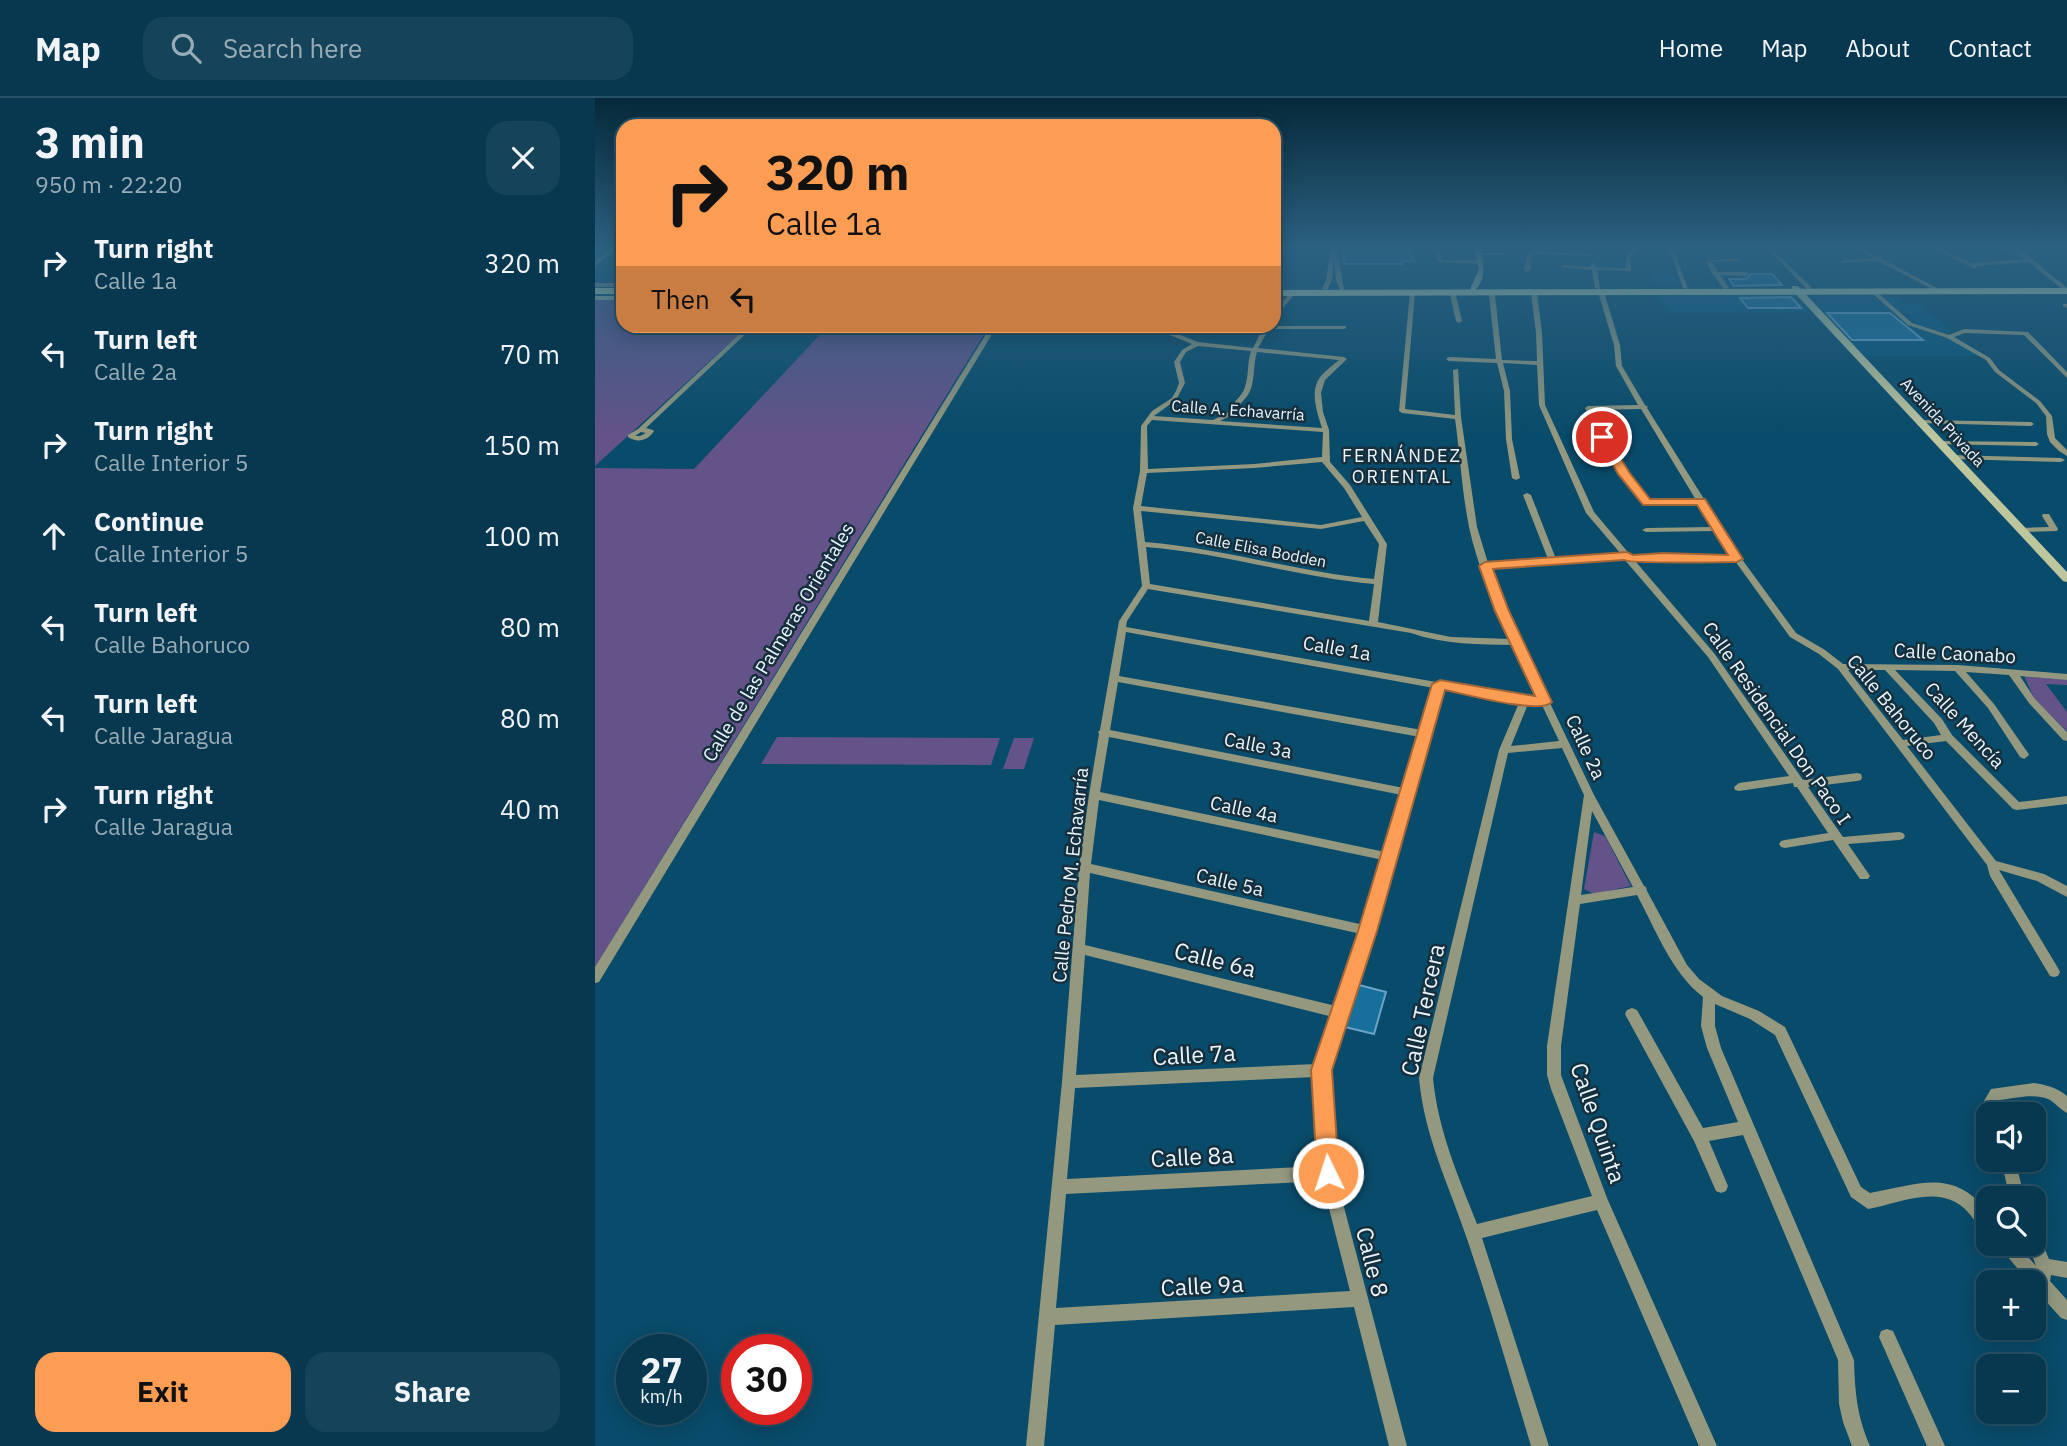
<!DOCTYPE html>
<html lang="en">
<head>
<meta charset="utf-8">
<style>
  :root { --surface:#073850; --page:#15435a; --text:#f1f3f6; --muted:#98acb7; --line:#285267; --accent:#fc9d53 }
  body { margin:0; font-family:"IBM Plex Sans",sans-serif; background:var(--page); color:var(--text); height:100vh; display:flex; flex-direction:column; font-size:26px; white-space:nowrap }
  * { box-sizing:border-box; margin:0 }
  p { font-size:23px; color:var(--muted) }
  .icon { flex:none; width:38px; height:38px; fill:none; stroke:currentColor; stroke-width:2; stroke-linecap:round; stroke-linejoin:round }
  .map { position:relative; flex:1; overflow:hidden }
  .panel { display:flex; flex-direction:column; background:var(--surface); width:595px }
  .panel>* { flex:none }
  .banner { position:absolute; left:21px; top:21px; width:665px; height:214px; border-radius:21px; box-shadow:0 4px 18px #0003,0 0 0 2px var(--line); background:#fc9d53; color:#111; overflow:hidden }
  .controls { position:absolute; left:1381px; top:1004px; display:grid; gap:14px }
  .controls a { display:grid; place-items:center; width:70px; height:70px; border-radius:14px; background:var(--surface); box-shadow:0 4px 18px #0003,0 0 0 2px var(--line); font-size:35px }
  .speed { position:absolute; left:21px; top:1236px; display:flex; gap:14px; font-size:35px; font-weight:700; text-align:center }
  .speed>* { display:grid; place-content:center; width:91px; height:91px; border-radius:50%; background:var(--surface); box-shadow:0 4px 18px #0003,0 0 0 2px var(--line); line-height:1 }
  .speed small { font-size:18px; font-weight:400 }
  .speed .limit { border:10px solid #d22; background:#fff; color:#111 }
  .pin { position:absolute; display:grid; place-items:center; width:60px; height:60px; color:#fff; margin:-30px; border:4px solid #fff; border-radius:50%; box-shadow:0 2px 7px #0007 }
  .me { position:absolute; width:77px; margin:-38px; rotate:356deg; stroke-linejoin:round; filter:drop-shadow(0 0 5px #0008) }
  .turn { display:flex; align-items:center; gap:24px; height:147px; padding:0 35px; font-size:32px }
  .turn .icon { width:91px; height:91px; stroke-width:2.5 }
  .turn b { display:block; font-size:49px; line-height:60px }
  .then { display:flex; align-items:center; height:66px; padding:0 35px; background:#0003; gap:14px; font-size:26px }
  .round { display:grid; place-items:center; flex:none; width:74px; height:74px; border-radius:21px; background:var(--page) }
  .overview { display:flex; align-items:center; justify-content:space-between; height:119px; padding:0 35px }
  h1 { font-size:42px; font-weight:800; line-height:52px }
  .cta { display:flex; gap:14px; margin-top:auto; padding:14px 35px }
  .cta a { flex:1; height:80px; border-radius:21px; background:var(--accent); color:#111; font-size:28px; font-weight:800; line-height:80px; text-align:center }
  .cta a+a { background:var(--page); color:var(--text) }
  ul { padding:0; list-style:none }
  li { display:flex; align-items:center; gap:21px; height:91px; padding:0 35px }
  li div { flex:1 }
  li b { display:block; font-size:26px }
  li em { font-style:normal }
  header { display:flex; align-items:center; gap:42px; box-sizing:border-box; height:98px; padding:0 35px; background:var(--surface); border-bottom:2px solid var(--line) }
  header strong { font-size:33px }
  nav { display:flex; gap:38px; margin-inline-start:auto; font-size:24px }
  .search { width:490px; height:63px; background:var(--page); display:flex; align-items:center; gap:18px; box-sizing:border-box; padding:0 24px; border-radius:21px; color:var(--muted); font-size:26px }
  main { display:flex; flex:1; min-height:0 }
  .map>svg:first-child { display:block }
  .built { fill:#05557a }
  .green { fill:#635389 }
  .building { fill:#176f9b; stroke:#69a3c7; stroke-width:2 }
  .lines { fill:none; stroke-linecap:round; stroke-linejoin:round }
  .street { fill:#93987f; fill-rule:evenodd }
  .secondary { fill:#bec69e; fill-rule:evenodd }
  .primary { fill:#dfe9b5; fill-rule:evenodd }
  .route { fill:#fc9d53; stroke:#a46636; stroke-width:2 }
  .labels { text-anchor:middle; stroke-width:5; stroke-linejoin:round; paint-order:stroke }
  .far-street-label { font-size:16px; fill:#eaf5fd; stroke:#162f3d }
  .far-neighbourhood-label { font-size:18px; letter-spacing:2px; fill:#eaf5fd; stroke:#162f3d }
  .street-label { font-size:19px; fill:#eaf5fd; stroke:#162f3d }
  .near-street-label { font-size:23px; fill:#eaf5fd; stroke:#162f3d }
</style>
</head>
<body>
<header>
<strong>Map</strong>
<div class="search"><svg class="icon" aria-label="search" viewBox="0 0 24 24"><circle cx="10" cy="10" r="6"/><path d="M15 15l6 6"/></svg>Search here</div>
<nav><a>Home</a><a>Map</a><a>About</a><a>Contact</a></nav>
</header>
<main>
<section class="panel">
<div class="overview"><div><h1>3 min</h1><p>950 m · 22:20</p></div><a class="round"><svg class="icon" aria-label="close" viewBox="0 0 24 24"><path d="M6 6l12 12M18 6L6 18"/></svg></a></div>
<ul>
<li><svg class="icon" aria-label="right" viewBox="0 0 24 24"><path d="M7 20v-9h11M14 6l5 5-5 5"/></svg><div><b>Turn right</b><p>Calle 1a</p></div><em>320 m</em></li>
<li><svg class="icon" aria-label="left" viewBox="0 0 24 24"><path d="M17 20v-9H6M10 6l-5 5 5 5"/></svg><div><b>Turn left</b><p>Calle 2a</p></div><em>70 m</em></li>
<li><svg class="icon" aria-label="right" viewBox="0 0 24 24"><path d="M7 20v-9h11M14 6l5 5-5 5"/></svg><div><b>Turn right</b><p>Calle Interior 5</p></div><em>150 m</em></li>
<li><svg class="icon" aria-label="ahead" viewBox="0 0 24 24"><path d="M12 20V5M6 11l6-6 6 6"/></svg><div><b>Continue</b><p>Calle Interior 5</p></div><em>100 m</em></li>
<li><svg class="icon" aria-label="left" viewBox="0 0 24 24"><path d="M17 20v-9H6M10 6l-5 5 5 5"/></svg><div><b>Turn left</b><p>Calle Bahoruco</p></div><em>80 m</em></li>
<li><svg class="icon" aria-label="left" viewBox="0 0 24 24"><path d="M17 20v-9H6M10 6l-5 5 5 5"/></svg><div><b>Turn left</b><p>Calle Jaragua</p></div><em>80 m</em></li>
<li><svg class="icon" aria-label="right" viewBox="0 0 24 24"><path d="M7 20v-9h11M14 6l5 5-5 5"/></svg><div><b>Turn right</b><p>Calle Jaragua</p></div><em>40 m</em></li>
</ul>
<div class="cta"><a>Exit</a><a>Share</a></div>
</section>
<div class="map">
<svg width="1472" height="1348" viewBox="0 0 1472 1348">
  <rect width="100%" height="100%" fill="#094b6a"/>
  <g class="built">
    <path d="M1056 169 1079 171 1086 187H1055Z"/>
    <path d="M1059 194 1197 196 1215 214 1074 215Z"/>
    <path d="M1274 195 1312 225 1361 244 1387 258H1269L1212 196Z"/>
    <path d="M1288 199H1304L1313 206H1324L1332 212H1327L1330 215H1334L1350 227V230L1359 233 1350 235 1326 228Z"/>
  </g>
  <g class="green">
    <path d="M0 202H28V228H153L0 368Z"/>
    <path d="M233 228H394L0 869V370L99 371Z"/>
    <path d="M1429 578 1472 582V587L1451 586 1472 614V633L1440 602Z"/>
    <path d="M182 639 405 640 396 667 166 666Z"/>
    <path d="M419 640H439L429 671H408Z"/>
    <path d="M999 734 1010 738 1036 788 999 796 989 791Z"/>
  </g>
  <g class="building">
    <path d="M748 150H812L819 163H807V166H749Z"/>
    <path d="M1156 176H1177L1187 187 1139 188 1134 181H1151Z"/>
    <path d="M1196 199 1206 210H1153L1145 200Z"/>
    <path d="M1232 215H1295L1328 242H1257Z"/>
    <path d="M764 887 791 894 779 936 750 929Z"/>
  </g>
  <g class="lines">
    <g class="street">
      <path d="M17 150H22L0 168V163Z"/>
      <path d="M736 150H740L744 161 749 192H745L741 182 739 160 737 182 732 192 727 191 731 182Z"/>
      <path d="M840 150H844L847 162H886L889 164 886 166 843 164Z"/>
      <path d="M1040 150H1045L1036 158V173L1002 172 1005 191 1000 190 997 172 966 169 969 167 996 169 995 166 998 164 1001 169 1031 170V158Z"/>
      <path d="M1074 150H1078L1093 191 1088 190Z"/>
      <path d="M1172 150H1176L1216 189V191H1212Z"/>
      <path d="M1261 150H1266L1342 190 1337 191 1283 163 1246 165 1248 162 1278 160Z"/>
      <path d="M1338 150H1343L1376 165 1431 161 1406 150H1411L1425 156 1419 150H1424L1472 190V195L1434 164 1382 168 1380 171Z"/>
      <path d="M935 153 997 156 999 157 997 158 937 156 935 172 932 174 929 172 933 154Z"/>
      <path d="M884 155H910L912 156 910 157H882Z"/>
      <path d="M1145 160 1143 163 1117 164 1123 174H1151L1154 176 1151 178 1125 177 1134 190 1129 191 1117 175 1111 163Z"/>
      <rect x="0" y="185" width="28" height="4"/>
      <path d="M1006 192 1009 194 1025 247 1027 268 1050 307 1053 309 1052 310 1146 460 1201 535 1230 552 1248 566 1363 567 1472 576V582L1425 578 1440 601 1472 634V643L1468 642 1434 605 1414 577 1371 574 1399 606 1433 655 1434 657 1429 661 1425 659 1393 610 1360 573 1300 572 1347 621 1357 637 1424 704 1472 698V706L1422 712 1418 711 1351 643 1312 648 1401 763 1449 776 1472 788V799L1442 783 1404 772 1463 870 1465 874 1463 878 1459 879 1455 878 1395 778 1392 767 1243 571 1224 556 1195 539 1140 463 1068 461 1041 464 1119 555 1208 682 1262 675 1266 676 1267 679 1266 682 1262 683 1213 689 1248 739 1304 734 1308 735 1310 738 1308 741 1304 742 1253 746 1273 775 1275 778 1273 781H1265L1238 742 1190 750 1186 749 1184 746 1186 743 1190 742 1233 735 1202 689H1199L1198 685 1144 693 1140 692 1139 689 1144 685 1194 678 1113 559 1029 461 895 470 911 513 999 697 1049 788 1051 789 1052 793 1092 867 1104 881 1127 898 1164 913 1190 929 1266 1089 1275 1095C1323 1087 1357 1069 1393 1114V1134C1381 1129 1376 1114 1365 1107 1338 1088 1302 1106 1273 1111L1256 1099 1180 937 1155 921 1120 906V928L1126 950 1259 1262C1260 1295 1262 1318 1275 1348H1257L1248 1324 1244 1306 1243 1262 1148 1037 1114 1043 1133 1088 1131 1093 1126 1095 1121 1093 1099 1043 1030 916 1032 912 1037 910 1042 912 1108 1030 1143 1024 1112 950 1106 928 1108 899C1076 874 1061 832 1042 797L985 806 966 948V977L1012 1100 1122 1348H1104L1002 1112 887 1140 954 1348H936C915 1278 895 1208 871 1138 853 1085 829 1037 824 980L904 652 924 605 848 591 779 833 733 972 740 1075 812 1348H794L759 1209 460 1227 449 1348H431L467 984 484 769 494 697 504 636 503 634 505 632 524 523 547 488 538 410 545 373 546 328 557 313 577 300 581 293 584 285 579 264 587 252 597 246 565 233V228H571L570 231 603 244 658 250 669 228H751V230L749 231H674L663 250 749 259 752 261 730 282 726 295 728 314 734 332 735 364 755 387 792 446 783 524 856 539 916 541C899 506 882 467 874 429 867 394 865 356 860 321L807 315 804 313 815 194 820 195 810 311 860 317 858 272 863 271 866 319 882 429 893 465 953 461 928 397 932 395 936 397 961 461 1026 456 991 415 944 307 942 267 908 265 915 293 917 341 925 380 921 382 917 380 911 341 909 293 902 265 854 263 851 261 854 259 901 261 894 197 897 195 900 197 907 262 942 263 941 235 936 195 939 193 942 195 947 235 950 307 999 414 1037 459 1068 457 1136 458 1121 433 1051 434 1047 432 1051 430 1118 429 1104 406H1049L1025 376 990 310 993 308 1043 307 1021 268 1019 247 1003 194ZM603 248 656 253C652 265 654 277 650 289 647 299 637 304 634 314L618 322 559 318 581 302 590 285 585 264 591 254ZM662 254 744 262C738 267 731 272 726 278 714 292 722 314 727 330L625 323 639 316C642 307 651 302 655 293 660 282 658 266 662 254ZM1046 311 1101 402H1054L1032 375 997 312ZM557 322 728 334 727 359 659 366 553 371 552 328ZM727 364 749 390 767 419 726 427 546 408 552 375 659 370ZM546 413 726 431 769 423 784 446 779 481C702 474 627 450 550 444ZM551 449C628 455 702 479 779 486L774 523 555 486ZM553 491 816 535C850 547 884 546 918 547L944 601 930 600 849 586 845 583 841 584 531 529 532 523ZM531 534 839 590 827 632 524 578ZM1253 572H1290L1339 625 1346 637 1308 642ZM523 584 825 639 809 690 515 632ZM933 606 947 607 964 643 916 648ZM514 639 807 697 790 754 505 694ZM967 650 989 697 952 948V977L956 991 997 1098 882 1126C863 1078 843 1032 838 980L913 655ZM504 702 788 762 769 827 496 766ZM997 713 1038 789 986 797ZM495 775 766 836 741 908 490 847ZM490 857 738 919 721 966 481 977ZM720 979 725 1068 472 1081 480 990ZM727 1083 755 1193 461 1210 471 1096Z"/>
      <path d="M696 194 701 195 679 220V214Z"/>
      <path d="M1278 194H1282L1317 225 1354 237 1369 231 1433 234 1472 274V280L1429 237 1370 235 1359 239 1395 260 1404 272 1445 303 1457 318 1460 340 1472 352V358L1464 353 1455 344 1452 336 1451 318 1441 305 1400 274 1391 262 1352 240 1313 227 1278 196Z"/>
      <path d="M858 195 861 197 867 223 864 225 861 223 855 197Z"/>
      <path d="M1468 206H1472V210L1468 208Z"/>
      <path d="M153 228H159L51 330 58 332 59 333C53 343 42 345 33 339V337L43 331ZM46 334 51 335 45 338H40Z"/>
      <path d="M396 228H402L4 884 0 885V869Z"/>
      <path d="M1327 322 1436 324 1439 326 1436 328 1325 325V323Z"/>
      <path d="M1345 343 1441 344 1444 346 1441 348 1343 346V344Z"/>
      <path d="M1355 357 1466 360 1470 362 1466 364 1358 361 1354 359Z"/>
      <path d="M1448 416H1454L1463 431 1462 433 1426 434 1422 432 1426 430 1454 429 1447 418Z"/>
      <path d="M1439 985C1452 987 1463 990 1472 998V1015C1464 1011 1460 1004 1453 1001 1439 995 1420 1000 1405 1002L1403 1004 1405 1017H1393V1022L1389 1003 1396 991Z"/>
      <path d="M1406 1062H1420L1430 1101H1415Z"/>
      <path d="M1438 1132 1443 1135 1454 1161 1472 1164V1180L1456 1177 1455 1183 1472 1202V1222L1466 1220 1438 1189V1185H1435L1406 1151 1403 1146H1422L1441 1168 1433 1146H1438Z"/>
      <path d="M1292 1231 1298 1233 1350 1348H1332L1284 1239 1286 1233Z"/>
    </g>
    <g class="secondary">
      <path d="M879 150H885C889 166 892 182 879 193L875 191 884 171Z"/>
      <path d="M1197 188H1203L1472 474V484L1468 483 1197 192Z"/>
      <rect x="0" y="198" width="28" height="4"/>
    </g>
    <g class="primary">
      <rect x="0" y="190" width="28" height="6"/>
      <path d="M1472 190V196L679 198V192Z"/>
    </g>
  </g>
  <linearGradient id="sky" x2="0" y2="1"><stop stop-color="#05293a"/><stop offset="0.44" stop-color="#2c6181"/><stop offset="1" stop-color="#2c6181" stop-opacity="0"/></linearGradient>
  <rect width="1472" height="338" fill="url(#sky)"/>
  <path class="route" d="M1007 335 1011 336 1034 374 1055 401H1110L1148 461 1142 464C1126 464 1035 466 1029 462L898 471 914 513 957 604C945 617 870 596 850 592L782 833 737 972 744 1075 741 1083 733 1086 725 1083 722 1075 716 972 763 833 837 586 845 582 940 598 900 513 884 468 890 464 1032 454 1038 457 1068 455 1133 457 1102 407H1048L1023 376 1002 339Z"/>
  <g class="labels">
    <g class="far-street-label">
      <text transform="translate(643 312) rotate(4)" y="6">Calle A. Echavarría</text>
      <text transform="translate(1348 324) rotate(47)" y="6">Avenida Privada</text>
      <text transform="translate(666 451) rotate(11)" y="6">Calle Elisa Bodden</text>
    </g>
    <g class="far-neighbourhood-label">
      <text x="807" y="364">FERNÁNDEZ<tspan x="807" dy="21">ORIENTAL</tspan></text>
    </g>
    <g class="street-label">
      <text transform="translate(183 544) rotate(-59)" y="7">Calle de las Palmeras Orientales</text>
      <text transform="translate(742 550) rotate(10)" y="7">Calle 1a</text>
      <text transform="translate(1360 555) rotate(3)" y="7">Calle Caonabo</text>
      <text transform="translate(1297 609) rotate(51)" y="7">Calle Bahoruco</text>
      <text transform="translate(1182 625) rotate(55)" y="7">Calle Residencial Don Paco I</text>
      <text transform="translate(1370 627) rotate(48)" y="7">Calle Mencía</text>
      <text transform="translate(663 647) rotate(11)" y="7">Calle 3a</text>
      <text transform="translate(991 649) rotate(65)" y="7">Calle 2a</text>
      <text transform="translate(649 711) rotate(12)" y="7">Calle 4a</text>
      <text transform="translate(475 777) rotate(-84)" y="7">Calle Pedro M. Echavarría</text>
      <text transform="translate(635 784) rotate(13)" y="7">Calle 5a</text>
    </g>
    <g class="near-street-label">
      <text transform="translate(620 862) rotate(14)" y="8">Calle 6a</text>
      <text transform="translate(828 912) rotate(-78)" y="8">Calle Tercera</text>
      <text transform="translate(599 957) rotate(-3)" y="8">Calle 7a</text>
      <text transform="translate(1003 1025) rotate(71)" y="8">Calle Quinta</text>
      <text transform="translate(597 1059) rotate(-3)" y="8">Calle 8a</text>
      <text transform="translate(777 1164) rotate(76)" y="8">Calle 8</text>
      <text transform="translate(607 1188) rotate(-3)" y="8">Calle 9a</text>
    </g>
  </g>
</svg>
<div class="controls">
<a><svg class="icon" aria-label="sound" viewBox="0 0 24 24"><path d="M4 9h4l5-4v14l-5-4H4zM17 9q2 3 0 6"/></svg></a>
<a><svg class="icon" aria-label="search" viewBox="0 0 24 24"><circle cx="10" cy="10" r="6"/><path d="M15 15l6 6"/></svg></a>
<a>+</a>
<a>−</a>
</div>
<div class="speed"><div>27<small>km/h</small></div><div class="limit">30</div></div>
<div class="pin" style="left:1007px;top:339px;background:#d93025"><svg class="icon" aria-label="arrive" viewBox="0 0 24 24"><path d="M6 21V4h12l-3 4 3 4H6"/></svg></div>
<svg class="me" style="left:733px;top:1075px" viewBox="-20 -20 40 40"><circle r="17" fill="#fc9d53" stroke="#fff" stroke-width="3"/><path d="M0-11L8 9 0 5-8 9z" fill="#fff"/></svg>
<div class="banner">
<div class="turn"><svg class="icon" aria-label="right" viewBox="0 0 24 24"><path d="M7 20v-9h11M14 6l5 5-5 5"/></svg><div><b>320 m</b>Calle 1a</div></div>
<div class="then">Then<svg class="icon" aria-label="left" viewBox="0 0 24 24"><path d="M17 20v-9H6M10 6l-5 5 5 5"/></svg></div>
</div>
</div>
</main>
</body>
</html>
